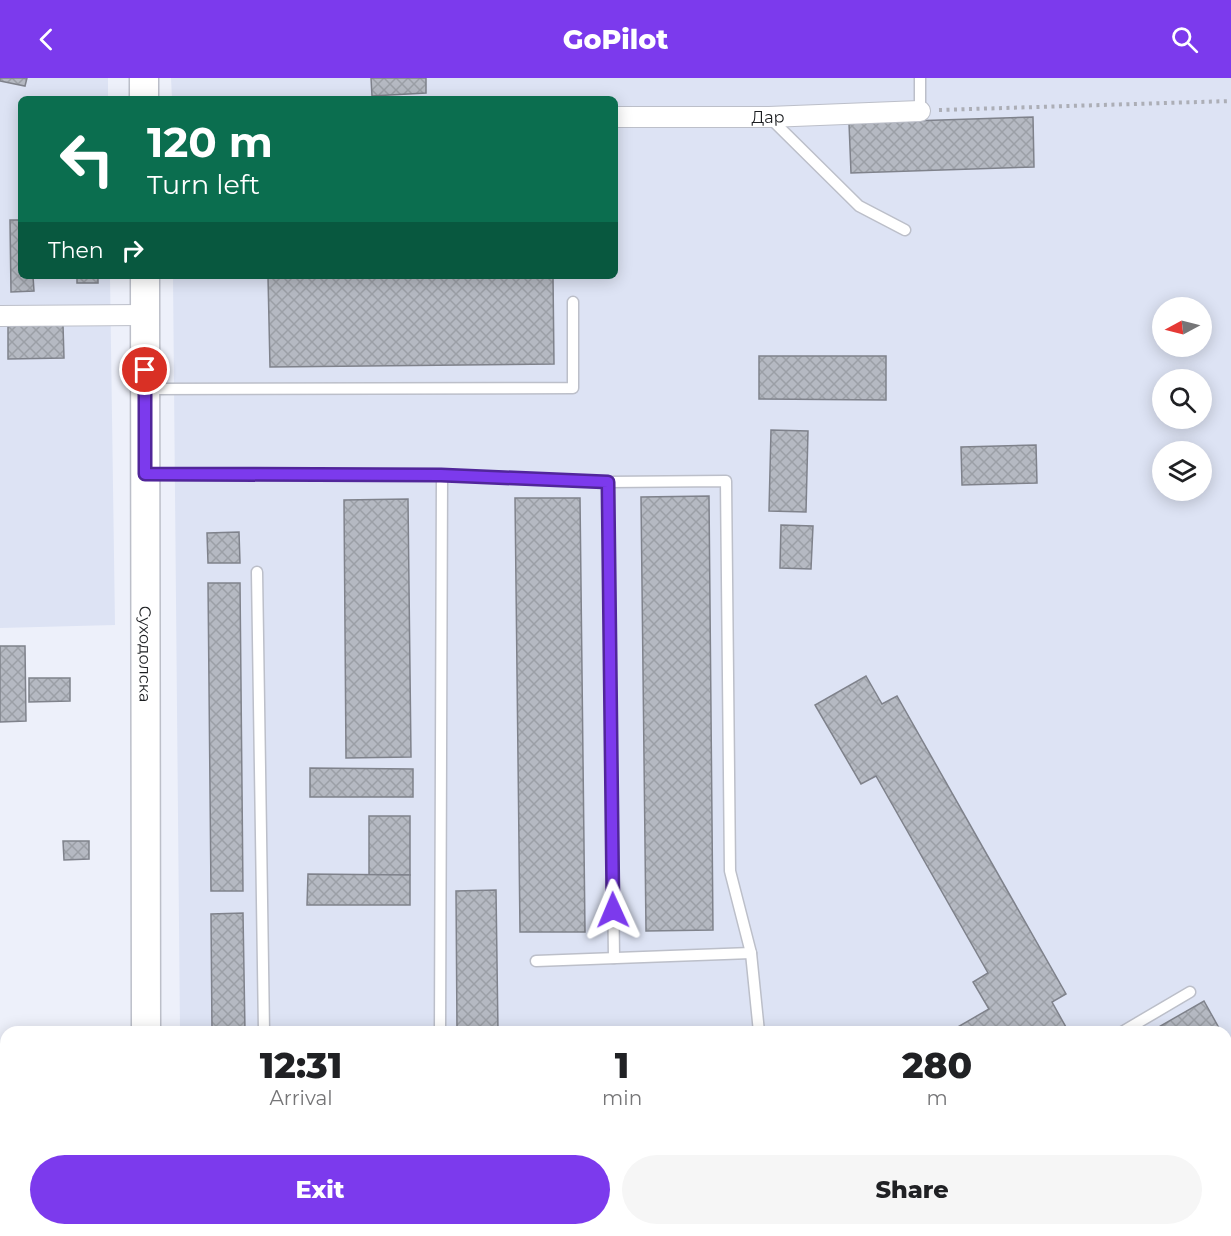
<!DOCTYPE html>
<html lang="en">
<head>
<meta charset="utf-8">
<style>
  :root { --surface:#fff; --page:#f6f6f6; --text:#202124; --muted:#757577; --accent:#7c3aed }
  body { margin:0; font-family:Montserrat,sans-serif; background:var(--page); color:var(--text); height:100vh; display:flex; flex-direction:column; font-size:22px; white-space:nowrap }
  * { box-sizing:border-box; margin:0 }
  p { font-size:20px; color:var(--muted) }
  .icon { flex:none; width:33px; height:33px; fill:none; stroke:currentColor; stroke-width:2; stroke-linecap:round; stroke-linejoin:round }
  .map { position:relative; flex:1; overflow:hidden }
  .panel { position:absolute; left:0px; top:948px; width:1232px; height:210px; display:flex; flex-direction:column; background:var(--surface); border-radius:18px 18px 0 0; box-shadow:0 3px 15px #0003 }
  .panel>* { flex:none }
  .guide { position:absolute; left:18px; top:18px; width:600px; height:183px; border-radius:9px; box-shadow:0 3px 15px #0003; background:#0b6e4f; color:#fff; overflow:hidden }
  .needle { width:39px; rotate:263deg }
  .tools { position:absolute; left:1152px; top:219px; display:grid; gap:12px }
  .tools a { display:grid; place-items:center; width:60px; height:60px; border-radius:50%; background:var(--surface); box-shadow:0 3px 15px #0003; font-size:30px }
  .pin { position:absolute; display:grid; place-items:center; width:51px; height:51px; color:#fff; margin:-26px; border:3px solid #fff; border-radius:50%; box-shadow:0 2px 6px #0007 }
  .me { position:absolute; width:66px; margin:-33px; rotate:359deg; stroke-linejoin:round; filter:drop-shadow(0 0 4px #0008) }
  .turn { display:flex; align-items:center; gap:21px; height:126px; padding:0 30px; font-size:27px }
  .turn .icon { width:78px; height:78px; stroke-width:2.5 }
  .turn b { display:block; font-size:42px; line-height:51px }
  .then { display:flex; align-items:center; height:57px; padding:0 30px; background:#0003; gap:12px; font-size:22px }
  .eta { display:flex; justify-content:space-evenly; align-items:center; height:102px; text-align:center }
  .eta b { font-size:36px; font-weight:800; line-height:42px }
  .cta { display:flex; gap:12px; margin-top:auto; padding:12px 30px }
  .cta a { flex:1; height:69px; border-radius:36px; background:var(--accent); color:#fff; font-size:24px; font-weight:800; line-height:69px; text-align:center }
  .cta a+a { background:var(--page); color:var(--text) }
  header { display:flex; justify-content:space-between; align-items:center; height:78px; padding:0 30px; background:var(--accent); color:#fff; font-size:27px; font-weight:800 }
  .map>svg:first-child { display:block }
  .built { fill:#dde3f4; fill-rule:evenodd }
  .building { fill:url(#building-cross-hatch); stroke:#7f828b; stroke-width:1.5 }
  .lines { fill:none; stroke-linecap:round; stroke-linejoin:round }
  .lane-casing { stroke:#bcbfc9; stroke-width:13 }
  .street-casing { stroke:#bcbfc9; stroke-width:22 }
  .secondary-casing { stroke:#bcbfc9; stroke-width:31 }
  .path { stroke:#acaeb6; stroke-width:4; stroke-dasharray:3 4.5; stroke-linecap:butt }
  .lane { stroke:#fff; stroke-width:10 }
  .street { stroke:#fff; stroke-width:20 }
  .secondary { stroke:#fff; stroke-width:28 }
  .route-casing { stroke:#51269a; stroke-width:15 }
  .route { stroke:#7c3aed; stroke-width:10 }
  .labels { text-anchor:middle; stroke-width:6; stroke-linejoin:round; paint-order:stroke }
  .street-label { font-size:16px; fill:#1b1d20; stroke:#edf0fa }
</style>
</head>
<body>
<header><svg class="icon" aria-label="back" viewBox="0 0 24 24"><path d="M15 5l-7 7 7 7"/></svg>GoPilot<svg class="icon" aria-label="search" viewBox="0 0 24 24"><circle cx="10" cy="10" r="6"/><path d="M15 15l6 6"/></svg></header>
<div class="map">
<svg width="1231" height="1158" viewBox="0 0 1231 1158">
  <defs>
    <pattern id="building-cross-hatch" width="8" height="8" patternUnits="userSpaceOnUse" patternTransform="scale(1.5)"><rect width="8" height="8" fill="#b5b9c2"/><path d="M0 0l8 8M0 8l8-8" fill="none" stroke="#9b9fa6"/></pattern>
  </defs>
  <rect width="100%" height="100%" fill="#edf0fa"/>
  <g class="built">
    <path d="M0 0H108V21H21V198H110L115 547 0 550Z"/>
    <path d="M171 0H1231V1158H181V1152H1226V954H180L173 198H615V21H172ZM1162 230H1202V268H1162ZM1162 302H1202V340H1162ZM1162 374H1202V412H1162Z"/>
  </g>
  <g class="building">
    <path d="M0 0H27L25 8 0 3Z"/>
    <path d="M371 0H426V15L372 18Z"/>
    <path d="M1033 39 1034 89 851 95 849 45Z"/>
    <path d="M10 142H21V198H33L34 213 11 214Z"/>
    <rect x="77" y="198" width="21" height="7"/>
    <path d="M553 198 554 286 270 289 268 199Z"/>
    <path d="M8 247H63L64 280 8 281Z"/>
    <path d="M759 278H886V322L759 321Z"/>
    <path d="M771 352 808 353 806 434 769 433Z"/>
    <path d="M1036 367 1037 405 962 407 961 369Z"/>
    <path d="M709 418 713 852 646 853 641 419Z"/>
    <path d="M515 420H580L585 854H520Z"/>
    <path d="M408 421 411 679 346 680 344 422Z"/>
    <path d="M781 447 813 448 811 491 780 490Z"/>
    <path d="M239 454 240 485H208L207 455Z"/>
    <path d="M208 505H240L243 813H211Z"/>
    <path d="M0 568H25L26 643 0 644Z"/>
    <path d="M866 598 882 626 897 618 1066 916 1052 924 1067 951 1061 954H949L989 931 973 904 988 895 876 698 861 706 815 627Z"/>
    <path d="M29 600H70V623L29 624Z"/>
    <path d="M310 690 413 691V719H310Z"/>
    <rect x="369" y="738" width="41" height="59"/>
    <path d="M63 763H89V781L64 782Z"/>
    <path d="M308 796 410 797V827H307Z"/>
    <path d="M496 812 498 954H457L456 813Z"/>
    <path d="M243 835 245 954H212L211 836Z"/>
    <path d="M1204 923 1219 950 1212 954H1150Z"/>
    <path d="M0 1011H6V1044L0 1043Z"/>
    <path d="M1231 1029V1071L1226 1074V1033Z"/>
    <rect x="10" y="1152" width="56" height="6"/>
    <path d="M212 1152H249L248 1158H211Z"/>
    <path d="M347 1152H389L390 1158H348Z"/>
    <path d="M586 1152H677L680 1158H575Z"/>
  </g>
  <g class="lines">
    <defs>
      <g id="lane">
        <path d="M920 0V33"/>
        <path d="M769 39 859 128 905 152"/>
        <path d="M146 311 573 310V224"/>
        <path d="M147 396 442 397 608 404 726 403 730 793 751 875 759 954"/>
        <path d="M608 404 614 880"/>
        <path d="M257 494 264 954"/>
        <path d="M536 883 751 875"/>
        <path d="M440 954 442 397"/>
        <path d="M1122 954 1190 914"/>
        <path d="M810 1152 813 1158"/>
        <path d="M262 1158V1152"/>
        <path d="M769 1158 776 1152"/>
      </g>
      <g id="street">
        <path id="s1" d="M615 39H769L920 33"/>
        <path d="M0 238 145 237"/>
      </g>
      <g id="secondary">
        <path d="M144 0V21"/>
        <path id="s2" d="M145 198 146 954"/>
        <path d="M146 1152V1158"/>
      </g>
    </defs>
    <use href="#lane" class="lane-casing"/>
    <use href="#street" class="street-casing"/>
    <use href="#secondary" class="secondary-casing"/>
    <path class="path" d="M939 32 1231 23"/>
    <use href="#lane" class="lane"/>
    <use href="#street" class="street"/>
    <use href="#secondary" class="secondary"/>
  </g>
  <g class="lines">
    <defs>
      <path id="route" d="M145 292V396L441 397 608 404 613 832"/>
    </defs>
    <use href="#route" class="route-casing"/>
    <use href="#route" class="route"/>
  </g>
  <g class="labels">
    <g class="street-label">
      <text dy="6" stroke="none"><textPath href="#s1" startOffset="153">Дар</textPath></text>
      <text dy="6" stroke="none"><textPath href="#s2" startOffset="378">Суходолска</textPath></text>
    </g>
  </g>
</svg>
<div class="tools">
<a><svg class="needle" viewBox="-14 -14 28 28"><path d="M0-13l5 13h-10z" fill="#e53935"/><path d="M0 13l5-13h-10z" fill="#757577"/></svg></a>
<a><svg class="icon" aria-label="search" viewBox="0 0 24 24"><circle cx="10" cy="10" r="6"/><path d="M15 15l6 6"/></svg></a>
<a><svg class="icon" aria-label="layers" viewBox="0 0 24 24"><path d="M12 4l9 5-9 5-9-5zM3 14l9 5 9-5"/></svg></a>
</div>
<div class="pin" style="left:145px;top:292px;background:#d93025"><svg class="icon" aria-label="arrive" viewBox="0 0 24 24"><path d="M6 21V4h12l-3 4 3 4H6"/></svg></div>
<svg class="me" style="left:613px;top:832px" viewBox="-20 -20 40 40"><path d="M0-17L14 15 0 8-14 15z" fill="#7c3aed" stroke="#fff" stroke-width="4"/></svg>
<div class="guide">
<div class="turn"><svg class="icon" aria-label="left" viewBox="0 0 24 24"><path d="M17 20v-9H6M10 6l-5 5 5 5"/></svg><div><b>120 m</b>Turn left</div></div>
<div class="then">Then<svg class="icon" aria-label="right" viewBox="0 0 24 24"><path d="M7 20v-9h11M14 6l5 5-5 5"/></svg></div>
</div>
<section class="panel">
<div class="eta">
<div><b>12:31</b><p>Arrival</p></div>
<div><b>1</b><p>min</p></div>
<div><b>280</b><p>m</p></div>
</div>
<div class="cta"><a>Exit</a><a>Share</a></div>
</section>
</div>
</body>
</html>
